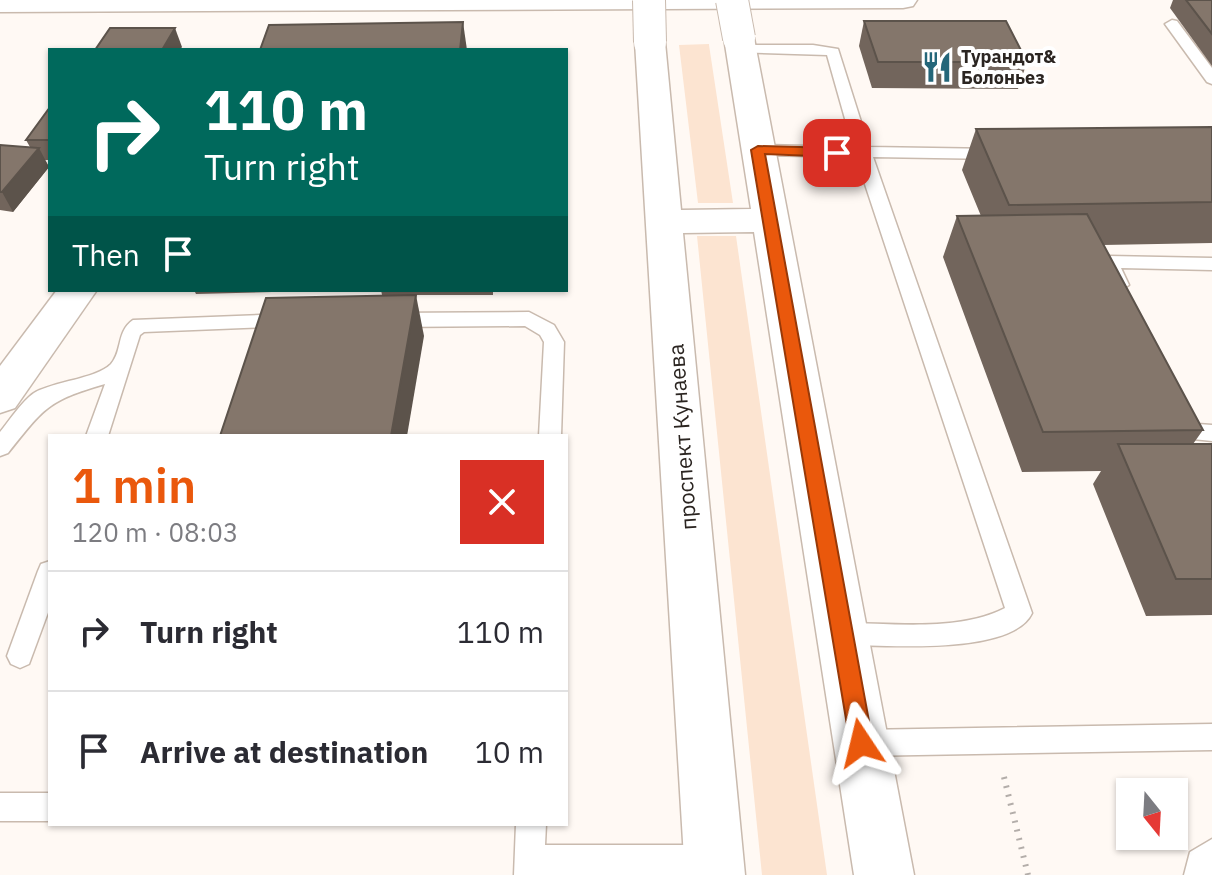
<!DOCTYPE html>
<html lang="en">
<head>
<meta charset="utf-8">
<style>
  :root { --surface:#fff; --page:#f2f2f3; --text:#2b2b33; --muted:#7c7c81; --line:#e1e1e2; --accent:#ea580c }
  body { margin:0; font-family:"IBM Plex Sans",sans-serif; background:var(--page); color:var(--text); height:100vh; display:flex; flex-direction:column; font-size:30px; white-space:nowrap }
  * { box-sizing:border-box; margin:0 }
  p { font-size:26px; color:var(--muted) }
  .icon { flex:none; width:44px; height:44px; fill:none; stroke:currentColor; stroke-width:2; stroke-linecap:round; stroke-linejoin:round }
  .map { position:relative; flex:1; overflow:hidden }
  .sheet { position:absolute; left:48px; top:434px; width:520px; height:392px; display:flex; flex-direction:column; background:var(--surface); border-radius:0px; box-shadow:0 2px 6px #0004 }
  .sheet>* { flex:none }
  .hud { position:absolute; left:48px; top:48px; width:520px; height:244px; border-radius:0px; box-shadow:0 2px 6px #0004; background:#00695c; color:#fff; overflow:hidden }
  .needle { width:52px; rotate:162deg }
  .tools { position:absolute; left:1116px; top:778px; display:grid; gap:16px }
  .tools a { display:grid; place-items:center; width:72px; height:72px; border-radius:0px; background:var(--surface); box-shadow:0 2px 6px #0004; font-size:40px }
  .pin { position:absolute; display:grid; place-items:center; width:68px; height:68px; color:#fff; margin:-34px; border-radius:16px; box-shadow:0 4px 12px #0006 }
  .me { position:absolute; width:88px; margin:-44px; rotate:350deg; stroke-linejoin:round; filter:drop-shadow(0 0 6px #0008) }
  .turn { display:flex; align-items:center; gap:28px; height:168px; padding:0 24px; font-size:36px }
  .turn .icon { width:104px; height:104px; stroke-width:2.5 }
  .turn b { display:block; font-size:56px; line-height:68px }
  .then { display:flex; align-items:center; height:76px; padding:0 24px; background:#0003; gap:16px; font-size:30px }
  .round { display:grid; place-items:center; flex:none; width:84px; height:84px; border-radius:0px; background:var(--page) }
  .head { display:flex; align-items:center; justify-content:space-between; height:136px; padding:0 24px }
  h1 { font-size:48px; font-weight:600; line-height:60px; color:var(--accent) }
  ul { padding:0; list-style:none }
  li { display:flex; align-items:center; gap:24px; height:120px; padding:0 24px; border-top:2px solid var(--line) }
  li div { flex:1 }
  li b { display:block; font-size:30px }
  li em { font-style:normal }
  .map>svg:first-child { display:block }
  .green { fill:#fce4d1 }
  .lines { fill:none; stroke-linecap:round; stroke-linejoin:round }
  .lane-casing { stroke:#c9baae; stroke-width:3 }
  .street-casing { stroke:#c9baae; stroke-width:3 }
  .secondary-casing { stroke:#c9baae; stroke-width:3 }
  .primary-casing { stroke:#c9baae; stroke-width:3 }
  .path { stroke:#b3ada9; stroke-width:6; stroke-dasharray:2 7; stroke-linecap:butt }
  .lane { fill:#fff; fill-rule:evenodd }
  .street { fill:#fff; fill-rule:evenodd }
  .secondary { fill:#fff; fill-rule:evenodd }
  .primary { fill:#fff; fill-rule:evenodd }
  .primary-bridge-casing { stroke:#c9baae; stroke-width:34; stroke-linecap:butt }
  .primary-bridge { stroke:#fff; stroke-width:32 }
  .wall { fill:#72655c }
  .shaded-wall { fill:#5c534b }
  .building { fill:#84766b; stroke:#5c534b; stroke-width:2 }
  .route { fill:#ea580c; stroke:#983908; stroke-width:2 }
  .labels { text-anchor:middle; stroke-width:8; stroke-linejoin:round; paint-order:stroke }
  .far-poi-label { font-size:18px; font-weight:bold; fill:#2b2521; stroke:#fff; text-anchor:start }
  .street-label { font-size:22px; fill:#2b2521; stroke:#fff }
</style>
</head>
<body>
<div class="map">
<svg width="1212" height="875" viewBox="0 0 1212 875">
  <rect width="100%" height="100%" fill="#fff9f4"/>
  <g class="green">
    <path d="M709 44V45L733 203H698L679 45Z"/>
    <path d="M697 236H736L827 875H762Z"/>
  </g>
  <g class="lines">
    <defs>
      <g id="lane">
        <path d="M1172 20 1177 21 1212 68V84L1207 82 1165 24Z"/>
        <path d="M740 45H813L838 49 869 147 996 149 1004 154 996 159 873 157 1032 613C1012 656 884 645 842 645L833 642 829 634 833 626 842 623C894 623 958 632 1005 608L856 157 758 155 750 150 758 145 853 147 827 55 735 52 733 49Z"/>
        <path d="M1109 256 1212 258V270L1121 268 1129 285 1119 291 1112 290 1100 262Z"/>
        <path d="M529 312 554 325 564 342 561 436H539L544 342 540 335 525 326 390 327 380 320 390 313Z"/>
        <path d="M288 314 298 321 295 326 144 332 140 335 108 436H86L105 384C47 401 45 407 8 453L0 456V432C10 420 21 402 34 393 54 381 96 379 111 364 123 350 116 332 133 320Z"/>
        <path d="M1183 409 1191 411 1198 424 1212 425V441L1183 438 1172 417 1175 411Z"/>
        <path d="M50 561V607L29 664 20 668 11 664 7 656 38 571 41 564Z"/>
        <path d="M1212 724V750L861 756 851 752 847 743 851 734 861 730Z"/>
        <rect x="0" y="793" width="50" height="28"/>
        <path d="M516 824H546L545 845H713L724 849 728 860 724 871 713 875H514Z"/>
        <path d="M1212 839V875H1184L1190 852Z"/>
      </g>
      <path id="street" d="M57 290H97L15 408 0 413V366Z"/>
      <path id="secondary" d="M0 0H917L913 6 903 8 0 12Z"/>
      <path id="primary" d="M739 29 749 32 754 38 914 875H854L754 232 683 233 745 875H685L635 42 640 36 650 33 660 36 665 42 681 210 751 209 724 38 729 32Z"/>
    </defs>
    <use href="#lane" class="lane-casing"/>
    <use href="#street" class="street-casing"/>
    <use href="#secondary" class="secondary-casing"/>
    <use href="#primary" class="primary-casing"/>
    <path class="path" d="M1004 777 1028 875"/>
    <use href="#lane" class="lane"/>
    <use href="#street" class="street"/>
    <use href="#secondary" class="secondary"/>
    <use href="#primary" class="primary"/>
    <defs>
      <g id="primary-bridge">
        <path d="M649 0 650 42"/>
        <path d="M732 0 739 38"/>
      </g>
    </defs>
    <use href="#primary-bridge" class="primary-bridge-casing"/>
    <use href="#primary-bridge" class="primary-bridge"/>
  </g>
  <g class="wall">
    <path d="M1173 0H1212V66L1170 8Z"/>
    <path d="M864 21 1027 62 1018 89 872 88 859 46Z"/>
    <path d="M50 107V160H45L49 167 13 212 0 210V145L30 147 26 140Z"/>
    <path d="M1212 127V243L1103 245 1203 430 1193 444H1212V615L1146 616 1093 484 1101 471 1022 472 943 257 957 216H981L962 170 976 129Z"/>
    <path d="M194 290H344L196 294Z"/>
    <path d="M381 290H493V295H382Z"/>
  </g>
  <g class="shaded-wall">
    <path d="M463 22 467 50H460Z"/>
    <path d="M175 28 182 47 180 50H162Z"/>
    <path d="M39 148 49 167 13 212 2 192Z"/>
    <path d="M416 295 424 336 407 436H391Z"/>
  </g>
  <g class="building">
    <path d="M1186 0H1212V34Z"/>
    <path d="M864 21H1006L1027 62H878Z"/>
    <path d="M463 22 460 50H260L269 25Z"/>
    <path d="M110 28H175L162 50H95Z"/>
    <path d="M50 107V140H26Z"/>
    <path d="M1212 127V202L1009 205 976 129Z"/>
    <path d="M0 145 39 148 2 192H0Z"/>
    <path d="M1087 214 1203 430 1043 432 957 216Z"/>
    <path d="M416 295 391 436H220L266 298Z"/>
    <path d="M1118 444H1212V579H1176Z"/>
  </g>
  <path class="route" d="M758 146 837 148 844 153 837 157 765 154 873 743 869 751 861 754 853 751 850 743 751 150Z"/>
  <defs>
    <symbol id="restaurant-bare" viewBox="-9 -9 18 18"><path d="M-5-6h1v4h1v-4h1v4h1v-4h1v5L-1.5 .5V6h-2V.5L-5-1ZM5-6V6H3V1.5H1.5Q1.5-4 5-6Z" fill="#246679" stroke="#fff" stroke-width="2.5" paint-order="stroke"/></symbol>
  </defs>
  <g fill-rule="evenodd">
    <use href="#restaurant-bare" x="915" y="45" width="44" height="44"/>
  </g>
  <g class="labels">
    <g class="far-poi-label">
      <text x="961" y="63">Турандот&amp;<tspan x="961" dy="21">Болоньез</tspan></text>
    </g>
    <g class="street-label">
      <text transform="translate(682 437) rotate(-94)" y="8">проспект Кунаева</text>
    </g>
  </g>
</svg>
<div class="tools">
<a><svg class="needle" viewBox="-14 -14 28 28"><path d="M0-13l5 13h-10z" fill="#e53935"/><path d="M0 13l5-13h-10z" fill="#7c7c81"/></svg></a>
</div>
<div class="pin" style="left:837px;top:153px;background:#d93025"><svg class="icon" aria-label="arrive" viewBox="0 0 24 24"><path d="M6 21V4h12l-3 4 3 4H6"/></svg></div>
<svg class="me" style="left:861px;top:743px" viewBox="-20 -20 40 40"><path d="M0-17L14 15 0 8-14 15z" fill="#ea580c" stroke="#fff" stroke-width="4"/></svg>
<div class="hud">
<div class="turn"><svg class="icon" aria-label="right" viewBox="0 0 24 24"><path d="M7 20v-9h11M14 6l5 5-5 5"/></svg><div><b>110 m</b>Turn right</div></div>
<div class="then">Then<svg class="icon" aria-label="arrive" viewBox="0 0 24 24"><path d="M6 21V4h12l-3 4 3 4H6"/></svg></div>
</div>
<section class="sheet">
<div class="head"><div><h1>1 min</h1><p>120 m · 08:03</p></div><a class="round" style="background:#d93025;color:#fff"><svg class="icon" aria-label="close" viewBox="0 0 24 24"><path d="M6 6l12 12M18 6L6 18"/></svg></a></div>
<ul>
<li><svg class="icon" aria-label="right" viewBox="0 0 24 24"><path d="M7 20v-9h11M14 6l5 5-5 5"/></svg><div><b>Turn right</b></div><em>110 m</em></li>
<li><svg class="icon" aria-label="arrive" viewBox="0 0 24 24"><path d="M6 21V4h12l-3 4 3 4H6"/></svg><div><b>Arrive at destination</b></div><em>10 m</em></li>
</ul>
</section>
</div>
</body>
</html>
